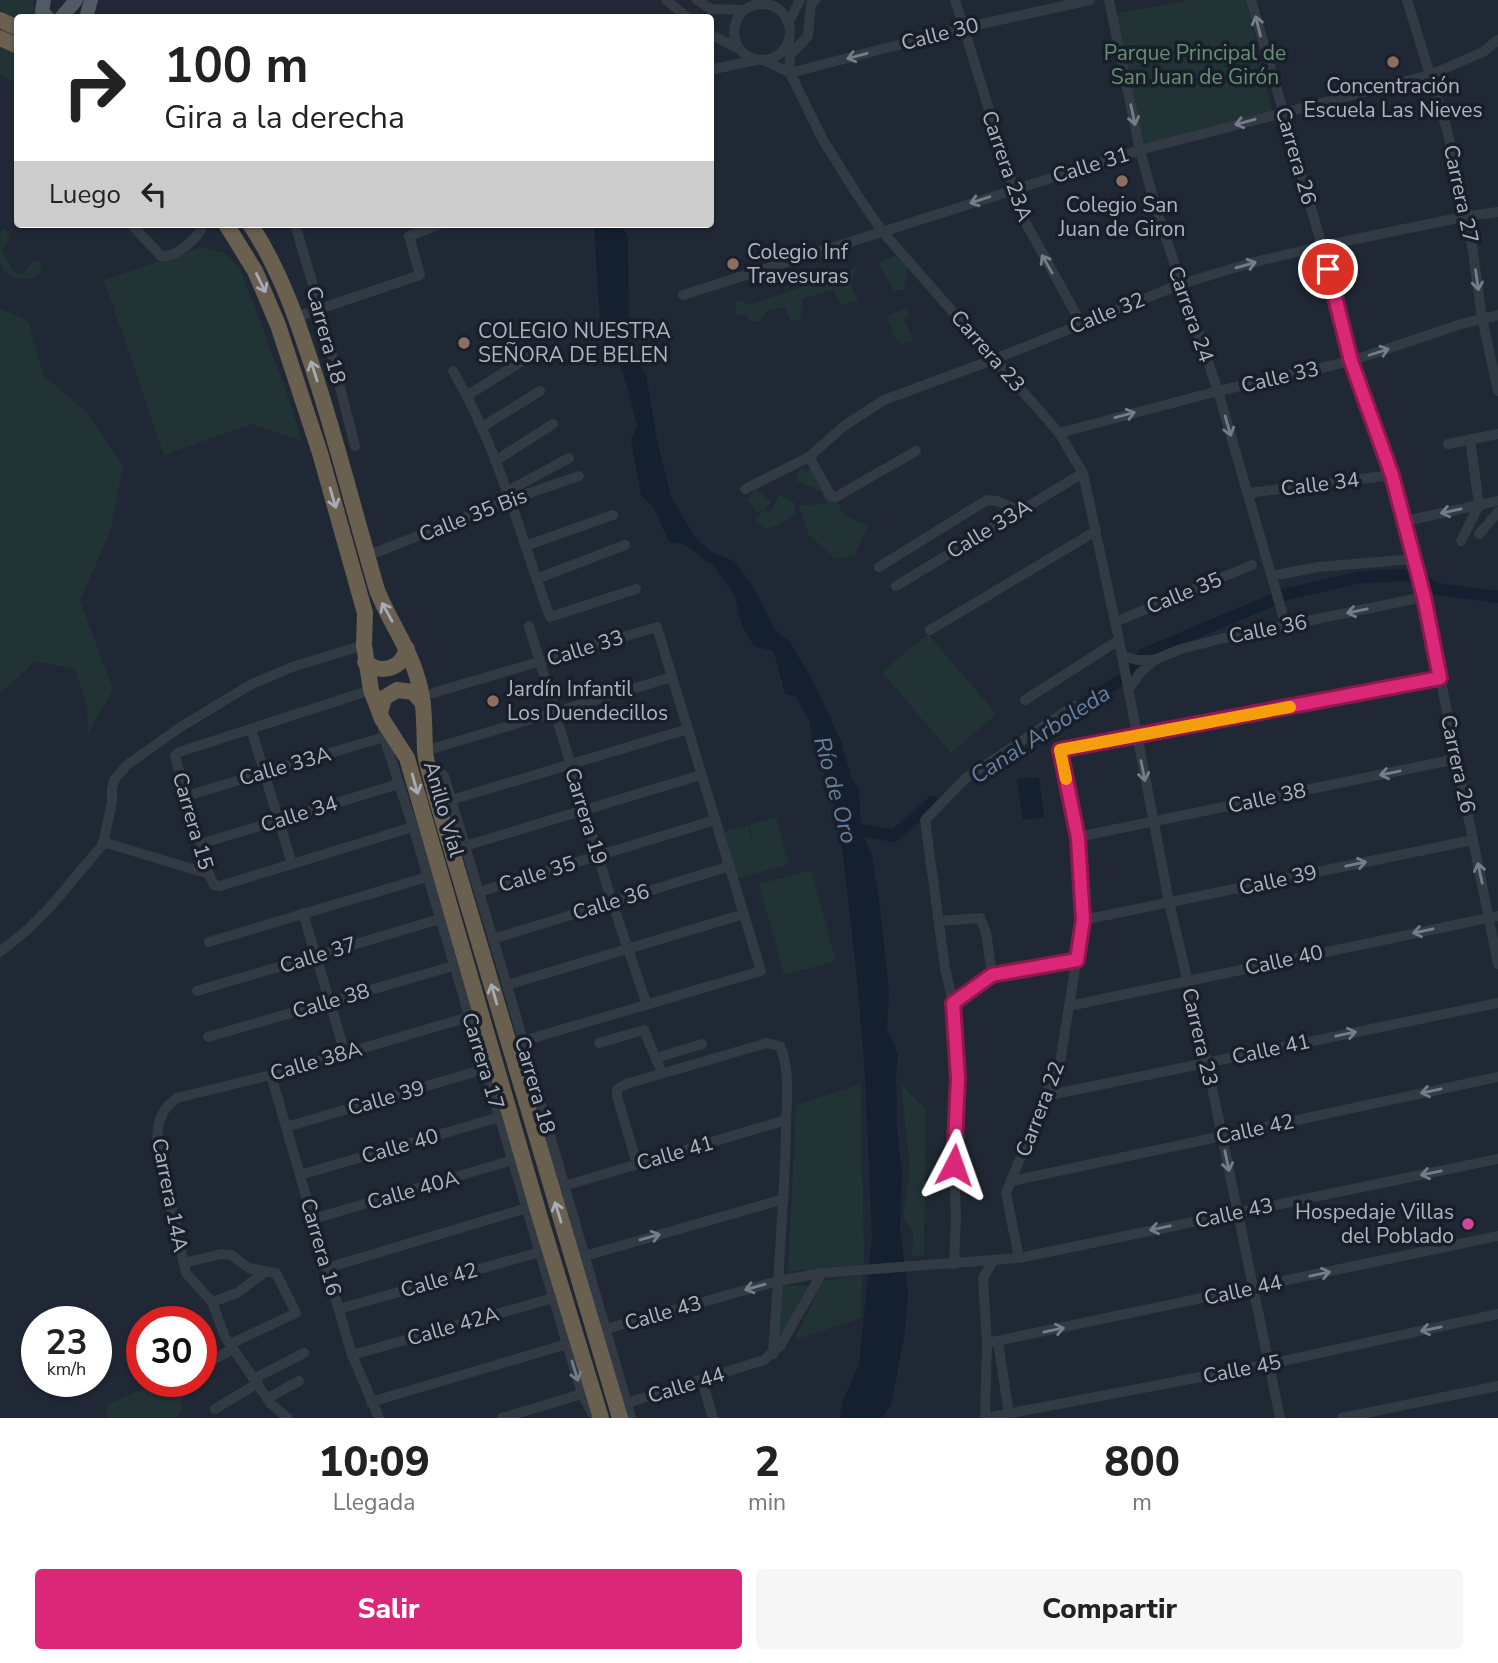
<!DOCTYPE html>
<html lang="es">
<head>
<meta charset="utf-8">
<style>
  :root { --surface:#fff; --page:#f6f6f6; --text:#222; --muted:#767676; --accent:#db2777 }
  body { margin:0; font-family:"Nunito Sans",sans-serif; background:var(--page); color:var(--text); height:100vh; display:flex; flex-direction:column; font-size:26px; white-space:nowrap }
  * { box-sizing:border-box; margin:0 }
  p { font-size:23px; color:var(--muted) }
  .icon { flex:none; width:38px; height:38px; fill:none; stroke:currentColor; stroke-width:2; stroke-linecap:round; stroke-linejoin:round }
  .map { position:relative; height:1418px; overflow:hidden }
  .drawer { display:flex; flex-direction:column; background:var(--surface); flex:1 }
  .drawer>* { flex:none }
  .top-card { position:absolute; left:14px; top:14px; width:700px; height:214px; border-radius:7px; box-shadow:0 2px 5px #0004; background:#fff; color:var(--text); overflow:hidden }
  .speed { position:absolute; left:21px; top:1306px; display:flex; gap:14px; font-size:35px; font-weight:700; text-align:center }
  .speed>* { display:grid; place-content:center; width:91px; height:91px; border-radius:50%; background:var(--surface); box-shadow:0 2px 5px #0004; line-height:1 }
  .speed small { font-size:18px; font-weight:400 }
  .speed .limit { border:10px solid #d22; background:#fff; color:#111 }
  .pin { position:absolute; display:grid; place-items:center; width:60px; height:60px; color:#fff; margin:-30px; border:4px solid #fff; border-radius:50%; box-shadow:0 2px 7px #0007 }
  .me { position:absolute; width:77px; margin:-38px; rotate:4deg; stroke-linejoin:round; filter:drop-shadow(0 0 5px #0008) }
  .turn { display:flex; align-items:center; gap:24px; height:147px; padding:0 35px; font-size:32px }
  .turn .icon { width:91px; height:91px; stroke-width:2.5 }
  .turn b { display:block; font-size:49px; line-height:60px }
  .then { display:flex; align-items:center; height:66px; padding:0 35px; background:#0003; gap:14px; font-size:26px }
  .eta { display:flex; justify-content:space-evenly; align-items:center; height:119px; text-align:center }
  .eta b { font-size:42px; font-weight:800; line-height:49px }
  .button { display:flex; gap:14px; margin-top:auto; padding:14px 35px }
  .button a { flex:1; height:80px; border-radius:7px; background:var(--accent); color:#fff; font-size:28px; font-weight:800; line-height:80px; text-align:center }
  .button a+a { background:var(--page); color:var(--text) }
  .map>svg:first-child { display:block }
  .green { fill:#213335 }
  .water { fill:#141f30 }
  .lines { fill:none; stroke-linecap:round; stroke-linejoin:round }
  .canal { stroke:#141f30; stroke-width:12 }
  .minor { stroke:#323a44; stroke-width:10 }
  .major { stroke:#505965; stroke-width:14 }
  .highway { stroke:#6a6050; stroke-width:16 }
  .oneway { stroke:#757d89 }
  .oneway2 { stroke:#a5acb7 }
  .route-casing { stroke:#8e194d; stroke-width:18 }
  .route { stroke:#db2777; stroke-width:12 }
  .slow { stroke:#f59e0b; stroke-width:12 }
  .education-dot { fill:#8d6e63; stroke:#181f29; stroke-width:2.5 }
  .hotel-dot { fill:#d1479c; stroke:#181f29; stroke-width:2.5 }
  .labels { text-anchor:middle; stroke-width:7; stroke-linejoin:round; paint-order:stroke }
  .street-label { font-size:21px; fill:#acb4c2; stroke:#181f29 }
  .park-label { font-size:21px; fill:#66906f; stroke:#181f29 }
  .poi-label { font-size:21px; fill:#acb4c2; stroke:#181f29; text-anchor:start }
  .water-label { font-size:23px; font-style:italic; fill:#667fa0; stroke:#181f29 }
</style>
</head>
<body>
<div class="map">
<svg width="1498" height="1418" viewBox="0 0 1498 1418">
  <rect width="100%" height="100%" fill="#1f2834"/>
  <g class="green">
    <path d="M0 0H34L32 2 38 17 18 18 17 20 0 12Z"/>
    <path d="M1189 0H1246L1272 112 1143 147 1115 14Z"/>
    <path d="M0 46 17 54V82L0 75Z"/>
    <path d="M1 228 9 233 10 241 1 249 12 270 22 274 34 261 40 262 42 273C30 282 4 282 0 262 0 253 0 237 1 228Z"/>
    <path d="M202 247 225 253 241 270 287 394 302 441 251 424 164 455 104 280Z"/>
    <path d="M898 255 908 266 904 289 894 291 878 263Z"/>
    <path d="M858 267C850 281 849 287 859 300L842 305 832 289 802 300V318L791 321 785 308 769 309 759 321H750L747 315H736V300L750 305Z"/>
    <path d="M0 308 28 321 44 376 87 412 123 466 111 529 80 601 113 690 88 733 87 708 75 669 36 661 0 693Z"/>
    <path d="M904 308 909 313 904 319 914 341 901 344 890 333 893 331 886 317Z"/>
    <path d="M800 469 824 472 843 514 867 526 855 556 836 559 809 535 798 505 827 504 821 491 796 481Z"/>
    <path d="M756 488 771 502 765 510 770 514 779 495 794 502 795 513 785 522 766 529 755 520 764 510 757 512 747 500Z"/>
    <path d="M928 634 996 714 951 753 882 672Z"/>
    <path d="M776 817 789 864 737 879 724 832 748 825 759 861 749 825Z"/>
    <path d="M811 870 836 961 784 975 759 884Z"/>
    <path d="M861 1084 864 1264 788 1272 796 1105Z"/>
    <path d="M901 1084 926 1109 924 1255 912 1256 913 1231 903 1217 910 1170Z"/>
    <path d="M863 1275 861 1318 794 1340 823 1281Z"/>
    <path d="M813 1285 779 1339 781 1286Z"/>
    <path d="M172 1385 182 1392V1410L177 1418H108L106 1405 147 1387Z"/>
  </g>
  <g class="water">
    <path d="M594 224H620L628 237 629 352 646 374 656 435 671 497 697 540 713 553 734 561 750 582 776 631 789 641 815 685 842 744 851 777 859 790 861 831 872 855 880 907 889 993 887 1029 898 1055 896 1079 897 1129 902 1171 900 1227 908 1293 905 1332 891 1405 881 1418H840L842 1403 859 1364 872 1236 865 1075 857 978 840 828 831 791 813 743 809 720 797 697 785 694 774 651 754 646 742 625 734 594 714 566 684 544 669 542 654 508 641 495 631 440 637 426 627 385 613 345 601 341Z"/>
    <path d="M1039 777 1044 817 1023 820 1017 779Z"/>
  </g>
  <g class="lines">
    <g class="canal">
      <path d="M1424 581 1435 589 1498 597"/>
      <path d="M1142 655 1287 594 1361 577 1406 575 1412 577"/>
      <path d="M1130 674 1135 666"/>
      <path d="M1065 717 1120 680"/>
      <path d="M850 828 894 836 933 802"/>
    </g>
    <g class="minor">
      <path d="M666 0 688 18"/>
      <path d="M697 0 711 9 744 10"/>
      <path d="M955 0 1022 216 1081 323"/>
      <path d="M1109 0 1140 150 1157 212 1218 391 1286 626"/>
      <path d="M1251 0 1322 246 1351 361 1392 475 1405 521 1424 597 1498 964"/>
      <path d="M1407 0 1447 130 1468 216 1482 318 1498 391"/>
      <circle cx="762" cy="32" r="28"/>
      <path d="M788 23 800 0"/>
      <path d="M710 34 739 49"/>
      <path d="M789 40 790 73 823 140 858 196 882 231 1059 433 1083 473 1119 640 1169 902 1207 1063 1280 1418"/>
      <path d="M790 55 808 36 811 4 815 0"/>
      <path d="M764 60 790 73"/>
      <path d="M714 69 756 60"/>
      <path d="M790 73 963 28 1090 0"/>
      <path d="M131 224 161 256C175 258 193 242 201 230L200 224"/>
      <path d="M295 224 320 309 355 446"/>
      <path d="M683 295 1140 150 1430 75 1483 52 1498 40"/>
      <path d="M296 317 420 275 409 236 440 224"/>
      <path d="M453 371C498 447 520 535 550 617L636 589"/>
      <path d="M468 395 540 350"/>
      <path d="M482 427 540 391"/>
      <path d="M1059 433 1218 391 1351 361 1461 324 1498 315"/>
      <path d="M1448 444 1498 434"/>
      <path d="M809 457 831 496 836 497 916 451"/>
      <path d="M495 461 553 424"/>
      <path d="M745 489 809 457 844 426 884 400 995 359 1181 284 1251 263 1322 246 1468 216 1498 212"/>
      <path d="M506 492 569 458"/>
      <path d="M1248 493 1392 475"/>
      <path d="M1405 521 1498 501"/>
      <path d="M1479 534 1498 512"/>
      <path d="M1461 541 1479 505 1470 439"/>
      <path d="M525 546 613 515"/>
      <path d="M367 556 509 500 579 476"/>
      <path d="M879 567 987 500 997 501 1020 511"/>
      <path d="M1271 576 1318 567 1414 559"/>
      <path d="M536 579 625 545"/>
      <path d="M896 586 1083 473"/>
      <path d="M1115 622 1252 565"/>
      <path d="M529 626 612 902 647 1005"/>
      <path d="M930 630 1096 531"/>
      <path d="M1122 656 1138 660H1154"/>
      <path d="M371 690 179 752 175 756 209 874 214 885 220 886 413 827"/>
      <path d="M1128 691 1139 674 1154 660 1181 649 1220 639 1424 597"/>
      <path d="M433 693 657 627 761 971 523 1041"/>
      <path d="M1025 700 1119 640"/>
      <path d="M382 722 384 737 413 827 582 1394 595 1418"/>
      <path d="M251 729 292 864"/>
      <path d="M425 751 672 677"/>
      <path d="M427 760 444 776 507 985 631 1418"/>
      <path d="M186 796 384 737"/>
      <path d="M451 800 688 729"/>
      <path d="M1078 837 1456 759"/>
      <path d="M103 842 209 874"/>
      <path d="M200 844 399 784"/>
      <path d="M465 846 701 775"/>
      <path d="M479 892 715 820"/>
      <path d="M303 913 345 1053"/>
      <path d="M1083 920 1473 840"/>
      <path d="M940 921 980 918 986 932 992 975"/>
      <path d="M493 939 730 866"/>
      <path d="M209 942 427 877"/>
      <path d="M0 952 27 930 51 906 103 844 112 802V789L114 780 127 765 179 728 250 685 292 667 364 645"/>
      <path d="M507 985 744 914"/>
      <path d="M197 991 440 919"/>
      <path d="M953 1003 992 975 1077 960"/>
      <path d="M1069 1006 1498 916"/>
      <path d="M208 1037 453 966"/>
      <path d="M599 1043 644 1030 662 1073"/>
      <path d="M656 1058 702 1044"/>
      <path d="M271 1075 352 1355 379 1418"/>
      <path d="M1045 1096 1498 1003"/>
      <path d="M286 1127 485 1069"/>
      <path d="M637 1164 617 1096V1089L626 1084 767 1043 780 1046C791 1071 786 1105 786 1132 784 1206 778 1280 773 1354"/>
      <path d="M300 1175 500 1117"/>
      <path d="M1012 1181 1498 1077"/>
      <path d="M564 1186 786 1120"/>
      <path d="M313 1219 513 1160"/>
      <path d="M585 1256 784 1199"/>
      <path d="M1019 1258 1006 1193 1060 1062 1083 920 1078 837 1060 750 1440 678"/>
      <path d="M184 1263 221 1254 231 1255 249 1268 276 1273 296 1313 230 1344"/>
      <path d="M954 1264 956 1217 954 1165 958 1098V1057L953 1003 945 968 925 820 966 778 1074 706"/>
      <path d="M327 1268 527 1208"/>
      <path d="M212 1302 237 1293 265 1272"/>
      <path d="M339 1309 540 1252"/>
      <path d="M606 1329 778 1281 822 1273 1019 1258 1498 1159"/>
      <path d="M998 1342 1009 1414"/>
      <path d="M987 1343 1498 1236"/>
      <path d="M352 1355 553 1298"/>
      <path d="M201 1366 233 1349"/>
      <path d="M255 1378 304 1353"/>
      <path d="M702 1380 713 1418"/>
      <path d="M268 1398 299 1381"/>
      <path d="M371 1402 567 1344"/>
      <path d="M627 1403 764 1360 780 1346 822 1273"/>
      <path d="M215 1409 258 1383"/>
      <path d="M288 1418 271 1404 225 1337 212 1302 186 1273 157 1140C158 1120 161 1110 177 1098L271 1075 469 1017"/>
      <path d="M502 1418 582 1394"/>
      <path d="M985 1418 1269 1364 1498 1314"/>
      <path d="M985 1418 987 1343 983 1278 993 1261"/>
      <path d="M1342 1418 1498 1386"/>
    </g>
    <g class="major">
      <path d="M44 0 42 11 48 18"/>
      <path d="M61 18 76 0"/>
      <path d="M86 18 91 0"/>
    </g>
    <g class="highway">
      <path d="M0 20 18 28"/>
      <path d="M0 38 18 46"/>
      <path d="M226 224 255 271 278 325 320 453 365 613 364 645 371 690 382 719 407 758 538 1211 601 1418"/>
      <path d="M250 224C281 271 298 322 315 375 338 446 356 518 377 590 389 621 409 647 418 680 425 703 424 726 425 751 426 765 432 780 435 794L620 1418"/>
      <path d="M365 662C382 675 401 669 407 649"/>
      <path d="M380 713 384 698 397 690 413 692 423 703"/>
    </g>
  </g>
  <defs><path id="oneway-shaft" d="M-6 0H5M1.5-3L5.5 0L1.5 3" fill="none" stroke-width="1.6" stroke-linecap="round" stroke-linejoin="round" transform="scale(1.75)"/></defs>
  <g class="oneway">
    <use href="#oneway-shaft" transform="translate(1258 26) rotate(-104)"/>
    <use href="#oneway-shaft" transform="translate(857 56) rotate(165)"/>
    <use href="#oneway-shaft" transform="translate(1133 115) rotate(78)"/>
    <use href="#oneway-shaft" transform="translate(1245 122) rotate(165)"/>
    <use href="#oneway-shaft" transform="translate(980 200) rotate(162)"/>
    <use href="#oneway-shaft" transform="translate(1047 264) rotate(-120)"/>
    <use href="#oneway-shaft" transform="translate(1246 265) rotate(-16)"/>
    <use href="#oneway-shaft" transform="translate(1477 280) rotate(82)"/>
    <use href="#oneway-shaft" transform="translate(1379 352) rotate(-18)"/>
    <use href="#oneway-shaft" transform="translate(1125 415) rotate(-15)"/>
    <use href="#oneway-shaft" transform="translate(1228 426) rotate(74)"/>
    <use href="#oneway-shaft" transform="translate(1451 511) rotate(168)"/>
    <use href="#oneway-shaft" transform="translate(1357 611) rotate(168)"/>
    <use href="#oneway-shaft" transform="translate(1143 771) rotate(79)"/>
    <use href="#oneway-shaft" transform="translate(1390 773) rotate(168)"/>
    <use href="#oneway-shaft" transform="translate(1356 864) rotate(-12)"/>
    <use href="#oneway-shaft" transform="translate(1480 873) rotate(-102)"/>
    <use href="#oneway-shaft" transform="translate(1423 931) rotate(168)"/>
    <use href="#oneway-shaft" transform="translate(1346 1034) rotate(-12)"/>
    <use href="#oneway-shaft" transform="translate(1431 1091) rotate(168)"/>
    <use href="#oneway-shaft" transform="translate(1227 1161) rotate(78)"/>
    <use href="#oneway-shaft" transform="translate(1431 1173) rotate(168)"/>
    <use href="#oneway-shaft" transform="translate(1160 1228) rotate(168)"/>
    <use href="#oneway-shaft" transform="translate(650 1237) rotate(-16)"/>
    <use href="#oneway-shaft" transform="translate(1320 1274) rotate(-12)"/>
    <use href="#oneway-shaft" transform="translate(755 1287) rotate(164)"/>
    <use href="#oneway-shaft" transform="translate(1431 1329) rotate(168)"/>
    <use href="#oneway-shaft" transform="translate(1054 1330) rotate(-12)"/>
    <use href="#oneway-shaft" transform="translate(575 1371) rotate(73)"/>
  </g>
  <g class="oneway2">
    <use href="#oneway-shaft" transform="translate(261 283) rotate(64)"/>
    <use href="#oneway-shaft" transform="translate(314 371) rotate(-108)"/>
    <use href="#oneway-shaft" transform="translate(333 498) rotate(74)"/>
    <use href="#oneway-shaft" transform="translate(387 612) rotate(-119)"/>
    <use href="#oneway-shaft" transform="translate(415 784) rotate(74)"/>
    <use href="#oneway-shaft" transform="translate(494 994) rotate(-106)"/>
    <use href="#oneway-shaft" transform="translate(558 1212) rotate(-107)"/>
  </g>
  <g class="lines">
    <defs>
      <path id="route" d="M954 1165 958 1078 953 1003 992 975 1077 960 1083 920 1078 838 1060 750 1440 678 1424 597 1392 475 1351 361 1328 269"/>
    </defs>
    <use href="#route" class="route-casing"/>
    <use href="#route" class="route"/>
    <path class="slow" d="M1066 779 1060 750 1290 707"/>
  </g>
  <g class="education-dot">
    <circle cx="1393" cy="62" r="7"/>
    <circle cx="1122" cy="181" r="7"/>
    <circle cx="733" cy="264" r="7"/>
    <circle cx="464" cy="343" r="7"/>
    <circle cx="493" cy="701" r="7"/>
  </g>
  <circle class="hotel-dot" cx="1468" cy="1224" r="7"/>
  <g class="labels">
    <g class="street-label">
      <text transform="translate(940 34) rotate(-14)" y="7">Calle 30</text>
      <text transform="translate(1296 156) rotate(74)" y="7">Carrera 26</text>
      <text transform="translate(1091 165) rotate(-17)" y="7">Calle 31</text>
      <text transform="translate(1007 166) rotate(71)" y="7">Carrera 23A</text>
      <text transform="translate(1461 194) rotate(78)" y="7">Carrera 27</text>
      <text transform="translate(1107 313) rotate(-22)" y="7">Calle 32</text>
      <text transform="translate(1191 314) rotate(71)" y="7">Carrera 24</text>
      <text transform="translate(326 335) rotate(75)" y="7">Carrera 18</text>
      <text transform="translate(988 351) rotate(49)" y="7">Carrera 23</text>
      <text transform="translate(1280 377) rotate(-13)" y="7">Calle 33</text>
      <text transform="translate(1320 484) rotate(-7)" y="7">Calle 34</text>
      <text transform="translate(473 515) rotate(-21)" y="7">Calle 35 Bis</text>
      <text transform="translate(989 529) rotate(-31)" y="7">Calle 33A</text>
      <text transform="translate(1184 593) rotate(-22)" y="7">Calle 35</text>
      <text transform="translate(1268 629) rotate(-11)" y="7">Calle 36</text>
      <text transform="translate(585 648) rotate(-17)" y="7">Calle 33</text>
      <text transform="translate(1458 764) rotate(78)" y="7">Carrera 26</text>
      <text transform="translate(285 766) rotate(-16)" y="7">Calle 33A</text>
      <text transform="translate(1267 798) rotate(-12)" y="7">Calle 38</text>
      <text transform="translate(444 809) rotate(74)" y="7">Anillo Víal</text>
      <text transform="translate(299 814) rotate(-17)" y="7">Calle 34</text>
      <text transform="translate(586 816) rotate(73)" y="7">Carrera 19</text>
      <text transform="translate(193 821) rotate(74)" y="7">Carrera 15</text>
      <text transform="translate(537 874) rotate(-17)" y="7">Calle 35</text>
      <text transform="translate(1278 880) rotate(-12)" y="7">Calle 39</text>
      <text transform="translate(611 902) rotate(-17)" y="7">Calle 36</text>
      <text transform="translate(318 955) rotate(-17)" y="7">Calle 37</text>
      <text transform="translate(1284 960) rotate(-12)" y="7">Calle 40</text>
      <text transform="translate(331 1001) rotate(-16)" y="7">Calle 38</text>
      <text transform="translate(1200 1037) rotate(77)" y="7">Carrera 23</text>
      <text transform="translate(1271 1049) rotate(-12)" y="7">Calle 41</text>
      <text transform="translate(316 1061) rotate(-16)" y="7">Calle 38A</text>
      <text transform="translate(483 1061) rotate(73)" y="7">Carrera 17</text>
      <text transform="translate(535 1085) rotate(74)" y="7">Carrera 18</text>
      <text transform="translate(386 1098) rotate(-16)" y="7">Calle 39</text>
      <text transform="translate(1040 1109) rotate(-69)" y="7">Carrera 22</text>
      <text transform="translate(1255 1129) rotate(-12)" y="7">Calle 42</text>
      <text transform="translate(400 1146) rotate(-16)" y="7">Calle 40</text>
      <text transform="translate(675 1153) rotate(-16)" y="7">Calle 41</text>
      <text transform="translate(413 1190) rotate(-16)" y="7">Calle 40A</text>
      <text transform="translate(170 1195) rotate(79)" y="7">Carrera 14A</text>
      <text transform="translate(1234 1213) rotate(-12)" y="7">Calle 43</text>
      <text transform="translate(321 1247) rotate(74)" y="7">Carrera 16</text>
      <text transform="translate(439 1280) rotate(-16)" y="7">Calle 42</text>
      <text transform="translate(1243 1290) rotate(-12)" y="7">Calle 44</text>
      <text transform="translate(663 1313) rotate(-16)" y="7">Calle 43</text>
      <text transform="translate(453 1326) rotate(-16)" y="7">Calle 42A</text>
      <text transform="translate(1242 1369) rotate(-11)" y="7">Calle 45</text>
      <text transform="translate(686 1385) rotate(-17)" y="7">Calle 44</text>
    </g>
    <g class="park-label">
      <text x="1195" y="60">Parque Principal de<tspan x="1195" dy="24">San Juan de Girón</tspan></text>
    </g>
    <g class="poi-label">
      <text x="1393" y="93" text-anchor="middle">Concentración<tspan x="1393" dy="24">Escuela Las Nieves</tspan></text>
      <text x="1122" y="212" text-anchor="middle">Colegio San<tspan x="1122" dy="24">Juan de Giron</tspan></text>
      <text x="747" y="259">Colegio Inf<tspan x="747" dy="24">Travesuras</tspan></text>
      <text x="478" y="338">COLEGIO NUESTRA<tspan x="478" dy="24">SEÑORA DE BELEN</tspan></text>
      <text x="507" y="696">Jardín Infantil<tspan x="507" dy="24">Los Duendecillos</tspan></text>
      <text x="1454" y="1219" text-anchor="end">Hospedaje Villas<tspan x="1454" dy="24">del Poblado</tspan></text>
    </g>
    <g class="water-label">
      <text transform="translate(1040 734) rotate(-33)" y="8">Canal Arboleda</text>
      <text transform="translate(836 790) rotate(75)" y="8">Río de Oro</text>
    </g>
  </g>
</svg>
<div class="speed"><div>23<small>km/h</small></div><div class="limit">30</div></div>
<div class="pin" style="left:1328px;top:269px;background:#d93025"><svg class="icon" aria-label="arrive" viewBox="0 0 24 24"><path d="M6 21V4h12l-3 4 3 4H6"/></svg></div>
<svg class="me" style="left:954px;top:1165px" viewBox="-20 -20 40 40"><path d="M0-17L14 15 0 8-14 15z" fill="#db2777" stroke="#fff" stroke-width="4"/></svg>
<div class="top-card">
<div class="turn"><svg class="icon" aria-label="right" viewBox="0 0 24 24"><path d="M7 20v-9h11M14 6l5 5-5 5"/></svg><div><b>100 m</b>Gira a la derecha</div></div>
<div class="then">Luego<svg class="icon" aria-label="left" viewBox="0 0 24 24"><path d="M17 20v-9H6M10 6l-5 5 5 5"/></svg></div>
</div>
</div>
<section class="drawer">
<div class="eta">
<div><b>10:09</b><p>Llegada</p></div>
<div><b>2</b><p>min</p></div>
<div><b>800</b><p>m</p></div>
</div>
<div class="button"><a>Salir</a><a>Compartir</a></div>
</section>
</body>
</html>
